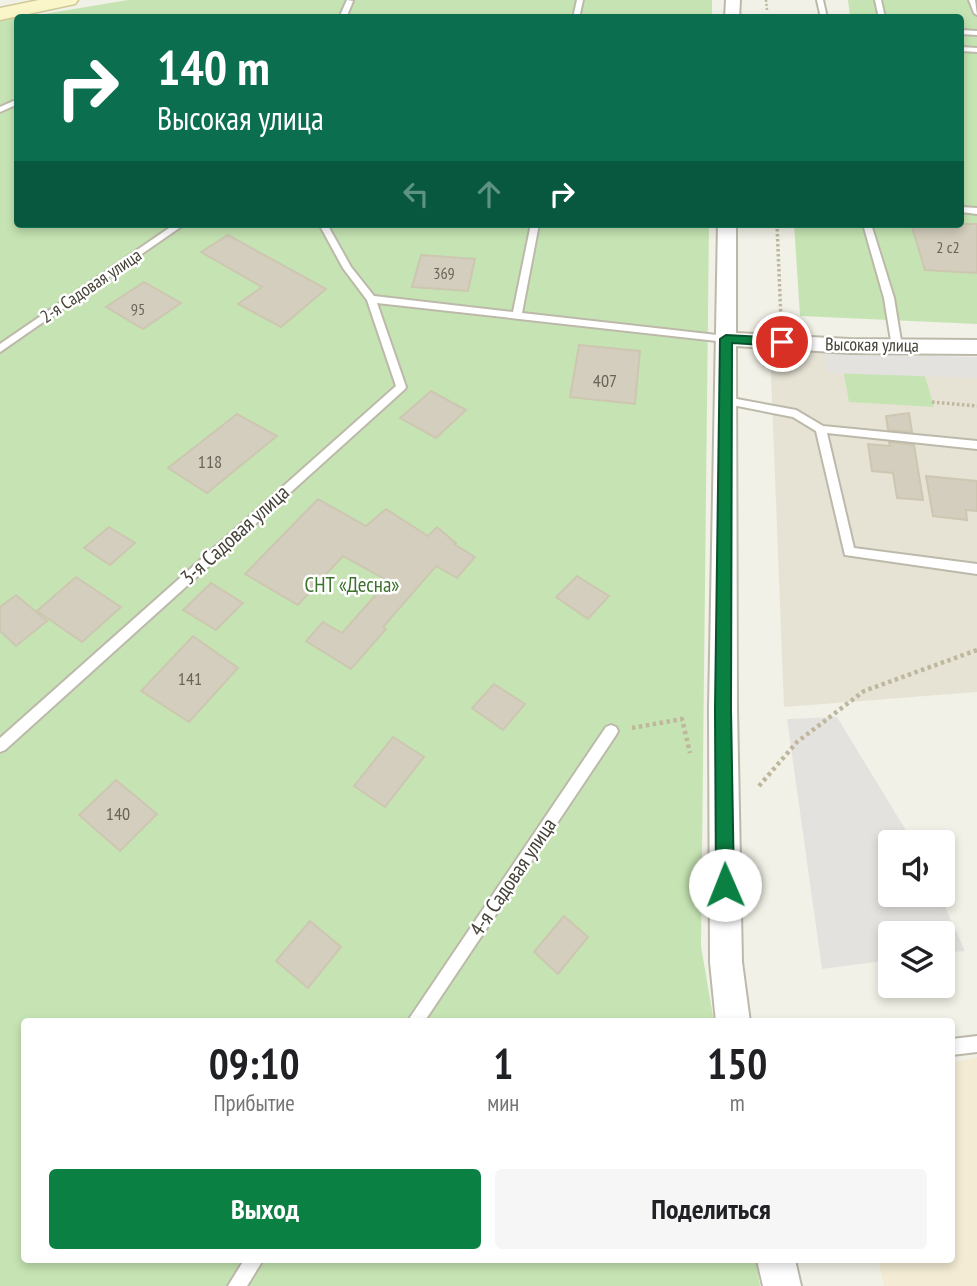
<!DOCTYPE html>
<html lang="ru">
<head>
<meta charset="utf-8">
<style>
  :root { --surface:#fff; --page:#f6f6f6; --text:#202124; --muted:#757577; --accent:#0b8043 }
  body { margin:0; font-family:"PT Sans Narrow",sans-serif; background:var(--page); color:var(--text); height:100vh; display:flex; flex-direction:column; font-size:26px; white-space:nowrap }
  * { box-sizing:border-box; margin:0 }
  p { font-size:23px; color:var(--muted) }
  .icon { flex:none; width:38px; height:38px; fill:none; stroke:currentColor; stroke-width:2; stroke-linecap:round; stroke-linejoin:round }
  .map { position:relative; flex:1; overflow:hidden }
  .sheet { position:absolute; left:21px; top:1018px; width:934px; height:245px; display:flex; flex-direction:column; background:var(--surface); border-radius:7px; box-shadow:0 4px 10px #0003 }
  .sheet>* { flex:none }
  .hud { position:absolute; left:14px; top:14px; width:950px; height:214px; border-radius:7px; box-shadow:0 4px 10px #0003; background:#0b6e4f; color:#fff; overflow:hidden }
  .buttons { position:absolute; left:878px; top:830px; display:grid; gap:14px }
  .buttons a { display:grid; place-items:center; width:77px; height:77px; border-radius:7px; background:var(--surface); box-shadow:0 4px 10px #0003; font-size:35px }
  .pin { position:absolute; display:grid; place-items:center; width:60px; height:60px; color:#fff; margin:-30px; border:4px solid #fff; border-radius:50%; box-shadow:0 2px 7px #0007 }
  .me { position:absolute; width:77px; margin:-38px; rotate:359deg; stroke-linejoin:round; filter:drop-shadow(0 0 5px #0008) }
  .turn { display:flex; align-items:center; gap:24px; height:147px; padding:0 28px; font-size:32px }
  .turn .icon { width:91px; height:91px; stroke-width:2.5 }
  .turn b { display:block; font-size:49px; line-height:60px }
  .lanes { display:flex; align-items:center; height:66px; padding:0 28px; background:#0003; justify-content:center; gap:35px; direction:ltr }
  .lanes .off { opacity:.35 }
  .eta { display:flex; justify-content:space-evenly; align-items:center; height:119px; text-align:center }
  .eta b { font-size:42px; font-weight:600; line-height:49px }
  .action { display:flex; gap:14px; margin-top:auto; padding:14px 28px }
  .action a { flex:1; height:80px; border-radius:7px; background:var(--accent); color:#fff; font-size:28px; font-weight:600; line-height:80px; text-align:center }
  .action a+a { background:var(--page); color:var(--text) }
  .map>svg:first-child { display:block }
  .residential { fill:#e6e3d5 }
  .commercial { fill:#f3ebd3 }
  .green { fill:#c6e4b3 }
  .parking { fill:#e4e2df }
  .building { fill:#d3cebd; stroke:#cdc7b1; stroke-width:2 }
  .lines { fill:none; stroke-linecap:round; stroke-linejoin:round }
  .lane-casing { stroke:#bdb9aa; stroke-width:4 }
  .street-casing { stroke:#bdb9aa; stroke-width:4 }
  .secondary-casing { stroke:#cfc999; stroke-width:3 }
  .path-far2 { stroke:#beb79d; stroke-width:2.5; stroke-dasharray:2 2; stroke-linecap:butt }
  .path-far1 { stroke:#beb79d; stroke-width:3.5; stroke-dasharray:2.5 2.5; stroke-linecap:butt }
  .path { stroke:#beb79d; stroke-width:4.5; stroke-dasharray:3.5 3.5; stroke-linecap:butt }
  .lane { fill:#fff; fill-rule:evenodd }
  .street { fill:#fff; fill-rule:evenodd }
  .secondary { fill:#faf6c9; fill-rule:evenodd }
  .route { fill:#0b8043; stroke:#07532c; stroke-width:2 }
  .labels { text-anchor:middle; stroke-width:5; stroke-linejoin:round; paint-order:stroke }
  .far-number-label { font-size:16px; fill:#686458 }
  .far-street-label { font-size:18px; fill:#454136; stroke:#fff }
  .number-label { font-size:18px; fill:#686458 }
  .street-label { font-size:21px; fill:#454136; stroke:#fff }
  .park-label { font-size:21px; fill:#3d722e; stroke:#fff }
</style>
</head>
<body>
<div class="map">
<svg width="977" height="1286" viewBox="0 0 977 1286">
  <rect width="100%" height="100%" fill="#f2f1e7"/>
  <path class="residential" d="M770 349 977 360V692L784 707Z"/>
  <path class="commercial" d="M977 1057V1286H884L878 1260H952V1063Z"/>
  <g class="green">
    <path d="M128 0H712V18H20Z"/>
    <path d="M848 0H977V324L800 316 794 224H961V18L850 17Z"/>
    <path d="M17 18 18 224H709L701 946 714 1022H24V1260H756L760 1286H0V21Z"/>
    <path d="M843 369 924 373 934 407 849 402Z"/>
  </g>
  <g class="parking">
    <path d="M824 353 977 357V378L829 373Z"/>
    <path d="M837 717 913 842H891V894H939L965 951 943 953V933H891V960L822 969 787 719Z"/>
  </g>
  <g class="building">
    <path d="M911 224H977V273L925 270Z"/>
    <path d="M228 235 326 289 281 327 238 304 262 287 201 252Z"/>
    <path d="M421 255 475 259 468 291 412 287Z"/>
    <path d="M144 282 181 303 143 329 106 307Z"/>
    <path d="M579 345 640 351 635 404 570 397Z"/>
    <path d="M431 391 466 410 436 438 400 418Z"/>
    <path d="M909 413 912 432 888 430 886 416Z"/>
    <path d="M237 414 277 436 207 493 168 468Z"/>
    <path d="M889 442 914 445 923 500 897 498 893 473 872 471 868 444 890 446Z"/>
    <path d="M926 476 977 481V511L966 510 967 520 933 516Z"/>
    <path d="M318 499 366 526 386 509 428 536 437 527 456 543 454 544 475 557 457 578 436 566 383 627 386 629 351 669 306 641 323 622 342 633 388 581 343 556 298 605 245 574Z"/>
    <path d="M109 527 135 543 110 565 84 548Z"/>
    <path d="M577 576 609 596 588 619 556 597Z"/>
    <path d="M76 577 121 607 82 642 37 611Z"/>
    <path d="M211 583 243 603 216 630 183 610Z"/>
    <path d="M16 595 47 621 16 646 0 631V607Z"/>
    <path d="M193 636 238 668 189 722 141 691Z"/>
    <path d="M494 684 525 704 503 730 472 708Z"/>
    <path d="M393 737 424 757 385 807 354 786Z"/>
    <path d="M116 780 157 814 120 851 79 815Z"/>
    <path d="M564 916 588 937 558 974 534 952Z"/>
    <path d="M310 921 341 947 308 988 276 961Z"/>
  </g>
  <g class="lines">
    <defs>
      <g id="lane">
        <path d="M347 0 353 1 346 18H339Z"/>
        <path d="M577 0H583L579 18H573Z"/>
        <path d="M817 0H823L827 18H821Z"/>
        <path d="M875 0H881L885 18H879Z"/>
        <path d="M969 0H975L977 15 974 13Z"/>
        <path d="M733 14 752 18 731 17V15Z"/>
        <path d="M961 30 977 31V35L961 34Z"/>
        <path d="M961 47 977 48V52L961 51Z"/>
        <path d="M18 99V104L0 112V107Z"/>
        <path d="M961 207 977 208V214L961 212Z"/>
        <path d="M175 224H185L0 352V344Z"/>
        <path d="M319 224H327L351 267 374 296 513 312 531 224H539L522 313 726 336 731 339 726 342 377 303 406 387 405 389 5 750 0 752V738L396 386 367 300 343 268Z"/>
        <path d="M863 224H871L894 298 902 347 900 349 897 350 892 347 884 298Z"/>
        <path d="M726 397 796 410 823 426 977 441V449L827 433 854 548 977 564V574L845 555 816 431 793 417 722 403V399Z"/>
        <path d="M611 725 616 727 618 731 616 735 424 1022H407L606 727Z"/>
        <path d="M977 1036V1052L952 1055V1039Z"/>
        <path d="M244 1260H263L247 1286H228Z"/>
      </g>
      <g id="street">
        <path d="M726 0H740L739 18H725Z"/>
        <path d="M718 224H736V333L849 339 977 340V354L849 353 736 346 737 709 742 962 750 1022H716L710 962 709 709Z"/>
        <path d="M757 1260H795L801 1286H763Z"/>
      </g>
      <path id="secondary" d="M39 0H78L75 4 0 20V8Z"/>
    </defs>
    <use href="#lane" class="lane-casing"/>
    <use href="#street" class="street-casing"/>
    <use href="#secondary" class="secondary-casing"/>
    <path class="path-far2" d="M766 0 767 10"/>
    <g class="path-far1">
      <path d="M777 224 781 320"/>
      <path d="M932 402 977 406"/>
    </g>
    <g class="path">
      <path d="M632 728 682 719 690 753"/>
      <path d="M759 786 797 742 864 691 977 650"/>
    </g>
    <use href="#lane" class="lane"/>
    <use href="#street" class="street"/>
    <use href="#secondary" class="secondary"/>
  </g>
  <path class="route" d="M726 335 782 338 788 342 782 346 732 343 731 709 734 885 732 891 725 894 718 891 716 885 715 709 720 339Z"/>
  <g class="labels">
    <g class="far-number-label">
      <text x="948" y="253">2 с2</text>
      <text x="444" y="279">369</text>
      <text x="138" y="315">95</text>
    </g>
    <g class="far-street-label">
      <text transform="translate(91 286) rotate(-34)" y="6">2-я Садовая улица</text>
      <text transform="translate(872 345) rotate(1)" y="6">Высокая улица</text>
    </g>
    <g class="number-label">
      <text x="605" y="387">407</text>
      <text x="210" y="468">118</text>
      <text x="190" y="685">141</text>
      <text x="118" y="820">140</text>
    </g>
    <g class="street-label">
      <text transform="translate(235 535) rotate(-42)" y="7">3-я Садовая улица</text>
      <text transform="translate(513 877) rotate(-56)" y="7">4-я Садовая улица</text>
    </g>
    <g class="park-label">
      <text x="352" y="592">СНТ «Десна»</text>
    </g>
  </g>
</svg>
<div class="buttons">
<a><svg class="icon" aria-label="sound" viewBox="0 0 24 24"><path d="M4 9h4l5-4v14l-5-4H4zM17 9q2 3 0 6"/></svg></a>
<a><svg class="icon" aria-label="layers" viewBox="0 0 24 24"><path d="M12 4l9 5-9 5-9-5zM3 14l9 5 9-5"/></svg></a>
</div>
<div class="pin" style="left:782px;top:342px;background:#d93025"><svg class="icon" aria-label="arrive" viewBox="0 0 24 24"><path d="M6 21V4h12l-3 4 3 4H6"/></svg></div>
<svg class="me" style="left:725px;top:885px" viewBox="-20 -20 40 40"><circle r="19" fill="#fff"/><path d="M0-13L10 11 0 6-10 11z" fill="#0b8043"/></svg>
<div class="hud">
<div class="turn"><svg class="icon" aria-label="right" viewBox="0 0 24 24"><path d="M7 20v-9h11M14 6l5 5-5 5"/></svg><div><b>140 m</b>Высокая улица</div></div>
<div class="lanes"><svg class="icon off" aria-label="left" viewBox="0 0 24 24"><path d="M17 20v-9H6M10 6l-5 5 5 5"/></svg><svg class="icon off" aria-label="ahead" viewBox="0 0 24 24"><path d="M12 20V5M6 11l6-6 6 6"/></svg><svg class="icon" aria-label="right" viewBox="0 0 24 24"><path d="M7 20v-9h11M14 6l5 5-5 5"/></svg></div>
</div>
<section class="sheet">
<div class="eta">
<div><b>09:10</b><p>Прибытие</p></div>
<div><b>1</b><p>мин</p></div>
<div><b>150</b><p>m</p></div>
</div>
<div class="action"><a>Выход</a><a>Поделиться</a></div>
</section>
</div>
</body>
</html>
